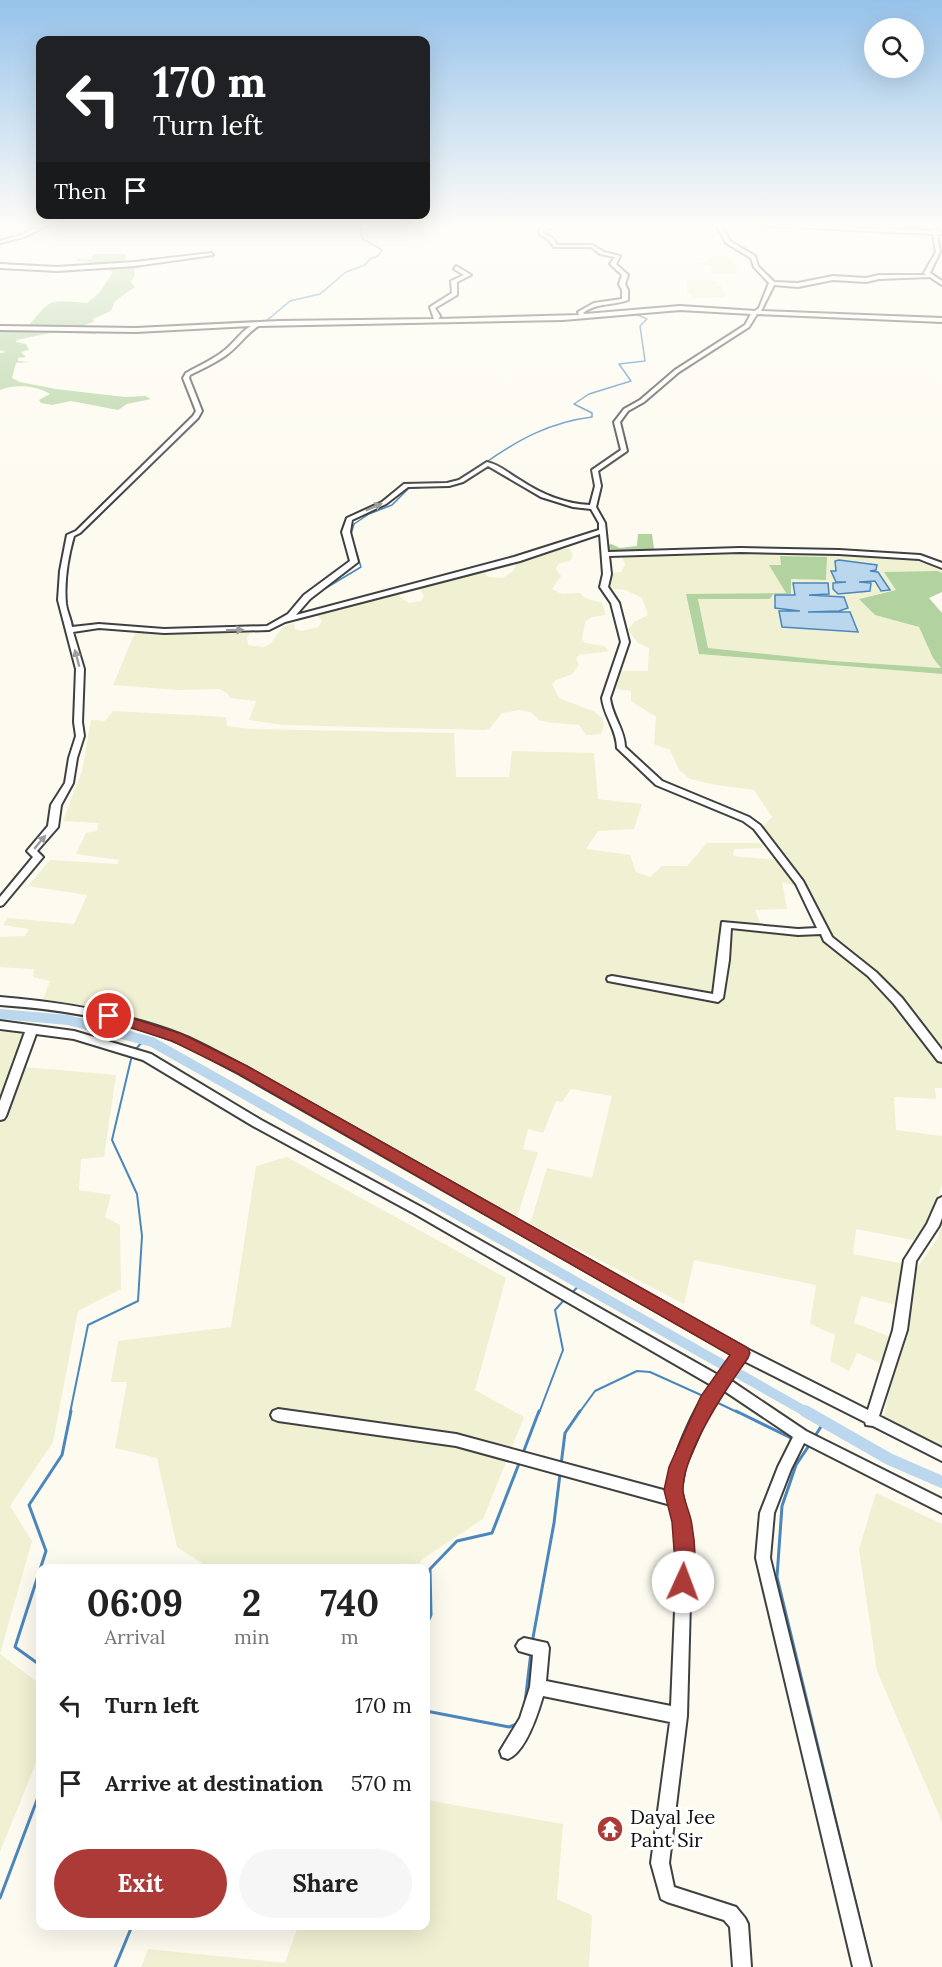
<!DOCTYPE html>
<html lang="en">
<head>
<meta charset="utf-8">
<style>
  :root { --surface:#fff; --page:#f6f6f6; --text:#222; --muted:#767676; --accent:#ac3a37 }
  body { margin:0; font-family:Lora,serif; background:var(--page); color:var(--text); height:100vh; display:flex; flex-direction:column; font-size:22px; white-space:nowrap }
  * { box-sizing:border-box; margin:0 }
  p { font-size:20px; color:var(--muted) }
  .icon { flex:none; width:33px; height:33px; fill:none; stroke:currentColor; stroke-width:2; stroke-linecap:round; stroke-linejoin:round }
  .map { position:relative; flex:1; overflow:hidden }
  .panel { position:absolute; left:36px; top:1564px; width:394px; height:366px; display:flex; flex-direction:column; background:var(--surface); border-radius:12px; box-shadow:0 6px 24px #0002 }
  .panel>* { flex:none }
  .guide { position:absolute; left:36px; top:36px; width:394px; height:183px; border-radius:12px; box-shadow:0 6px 24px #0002; background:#202124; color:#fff; overflow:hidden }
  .fabs { position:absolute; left:864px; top:18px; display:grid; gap:12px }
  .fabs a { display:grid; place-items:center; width:60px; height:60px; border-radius:50%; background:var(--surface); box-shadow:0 6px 24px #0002; font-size:30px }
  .pin { position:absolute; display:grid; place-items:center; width:51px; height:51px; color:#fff; margin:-26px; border:3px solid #fff; border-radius:50%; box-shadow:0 2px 6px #0007 }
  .me { position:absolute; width:66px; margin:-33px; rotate:2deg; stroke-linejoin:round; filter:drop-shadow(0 0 4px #0008) }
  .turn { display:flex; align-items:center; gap:21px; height:126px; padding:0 18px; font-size:27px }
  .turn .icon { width:78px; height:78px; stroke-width:2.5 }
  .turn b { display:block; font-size:42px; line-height:51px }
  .then { display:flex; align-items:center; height:57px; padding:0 18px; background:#0003; gap:12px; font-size:22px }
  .eta { display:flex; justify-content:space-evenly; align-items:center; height:102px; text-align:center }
  .eta b { font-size:36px; font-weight:700; line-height:42px }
  .cta { display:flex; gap:12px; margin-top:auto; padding:12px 18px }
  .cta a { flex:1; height:69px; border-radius:36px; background:var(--accent); color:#fff; font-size:24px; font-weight:700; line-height:69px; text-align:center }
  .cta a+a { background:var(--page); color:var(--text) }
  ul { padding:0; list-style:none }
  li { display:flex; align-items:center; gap:18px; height:78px; padding:0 18px }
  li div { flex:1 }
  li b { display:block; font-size:22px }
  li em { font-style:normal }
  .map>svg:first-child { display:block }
  .farmland { fill:#f0f0d3; fill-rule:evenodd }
  .forest { fill:#b2d29f }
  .water { fill:#bbd7ee; stroke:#4b86bc; stroke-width:1.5 }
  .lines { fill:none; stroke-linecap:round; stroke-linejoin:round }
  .stream-far2 { stroke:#4b86bc; stroke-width:1.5 }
  .stream-far1 { stroke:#4b86bc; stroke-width:2 }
  .stream { stroke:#4b86bc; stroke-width:3 }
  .canal-far2 { stroke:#bbd7ee; stroke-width:4.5 }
  .canal-far1 { stroke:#bbd7ee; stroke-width:10 }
  .canal { stroke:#bbd7ee; stroke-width:12 }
  .minor-casing { stroke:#404040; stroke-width:4 }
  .minor { fill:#fff; fill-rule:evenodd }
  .oneway { fill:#9e9e9e }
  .route { fill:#ac3a37; stroke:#702624; stroke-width:1.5 }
  .labels { text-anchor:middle; stroke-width:6; stroke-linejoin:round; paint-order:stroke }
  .near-poi-label { font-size:20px; fill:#0d0d0d; stroke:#fff; text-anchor:start }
</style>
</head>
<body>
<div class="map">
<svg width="942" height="1967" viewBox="0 0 942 1967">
  <rect width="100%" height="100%" fill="#fdfbf0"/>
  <g class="farmland">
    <path d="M0 224H32L31 226 35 228 0 241Z"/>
    <path d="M708 257H729L736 266 737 274H712L711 265 693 264 709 262Z"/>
    <path d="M687 280H711L720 283 713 284 721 286 725 297 692 298 691 293H687Z"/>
    <path d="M558 549H570L573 555 571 560 558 564 556 569 561 576 552 589 562 594 580 593 585 598 602 603 606 615 592 617 585 622 582 639 585 643 604 646 609 651 579 655 576 659 579 665 572 674 556 680 552 684 559 698 595 712 602 718 604 726 601 734 586 735 579 725 548 722 539 720 530 712 520 710 502 713 489 729 484 730 283 725 249 720 256 701 230 698 227 693 219 689 179 690 113 685 136 630 165 633H251L247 638 248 645 264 647 271 643 282 628 288 625 294 623 295 629 301 631 318 627 322 621 317 615 399 594 402 599 410 603 421 601 424 596 418 587 483 569 488 577 503 578 513 571 516 566 512 562Z"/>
    <path d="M726 552 841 553 901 558 926 563 942 570V573L885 572 897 590 860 598 875 615 919 627 933 658 941 668 833 661 708 648 698 599H770L773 593 686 595 699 654 942 674V1049L903 1002 830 937 806 884 782 851 761 828 772 817 754 790 717 785 690 779 679 770 670 750 654 744 656 717 631 701V691L616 689 621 671H648L649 648 638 643 628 630 634 622 648 615 642 598 626 590 611 589V573L621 572 625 565 622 556ZM780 556 827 557 826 580 791 579 770 565H781ZM775 596V595L848 608 839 611 775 608ZM779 611 850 612 858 632 782 627Z"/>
    <path d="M113 711 226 717 227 726 251 729 454 733 456 777H509L512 751 594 753 598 799 642 804 634 829 598 831 586 849 630 855 636 872 650 877 662 866H687L707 843H759L764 848 734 849 733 856 776 860 795 886 782 882 787 909 755 910 763 930 825 935 894 999 942 1062V1088H935L936 1099 894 1097 896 1130 942 1136V1185L927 1226 913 1240 856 1229 853 1254 905 1264 900 1306 861 1296 854 1323 891 1337 880 1363 857 1353 849 1371 830 1361 835 1335 810 1324 816 1285 694 1260 684 1304 530 1224 547 1168 592 1178 612 1096 571 1089 562 1102 556 1101 543 1133 528 1129 523 1149 538 1152 517 1217 395 1153 259 1074 187 1036 101 1009 43 999 50 981 33 977 34 969 0 967V937L25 936 29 929 3 925 7 918 74 924 87 895 28 886 50 860 117 864 119 860 76 854 86 833 97 831 98 823 63 821 82 771 91 720 105 721Z"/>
    <path d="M25 1031 13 1066 116 1075 104 1157 81 1159 79 1190 111 1195 105 1217 120 1225 121 1289 78 1311 53 1442 10 1506 32 1541 0 1654 40 1684V1753L0 1852V1032Z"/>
    <path d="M287 1157 506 1278 475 1390 524 1417 483 1519 421 1560 419 1569H211L177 1547 157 1458 115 1448 127 1382H111L118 1341 231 1327 256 1166Z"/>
    <path d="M941 1225H942V1448L883 1420 888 1396 907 1332 912 1275 938 1238Z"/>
    <path d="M876 1493 942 1524V1822L877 1671 859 1549Z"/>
    <path d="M426 1800 563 1824 557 1899 592 1915 589 1967H141L148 1949 285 1963 298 1926H426Z"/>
  </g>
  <g class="forest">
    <path d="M94 254H125L127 257 124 260 141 265 140 267 134 269 135 276 130 282 135 287 115 301 111 311 93 319 94 322 81 326 91 328 97 333 94 334 54 332 17 340 16 342 26 344 29 350 21 352 26 357 18 358V361L30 362 16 363 12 378 20 382 56 389 125 397 145 396 151 399 127 404 118 410 71 401 52 405 41 403 39 400 50 394C36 385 14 384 0 390V353L6 352 0 350V328L25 330C51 299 46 299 87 303L99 293 113 272 89 262 76 261 79 258 90 260Z"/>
    <path d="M638 534H652L654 549 607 553 599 549 611 544 620 548 637 546Z"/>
    <path d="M780 556 827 557 826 580 791 579V594H773L770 599H698L708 648 833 661 941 668 933 658 919 627 875 615 859 599 896 590 884 572 938 571 942 573V592L929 598 942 613V674L699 654 686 594 786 593 769 565H781Z"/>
  </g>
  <g class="water">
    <path d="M839 560 877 565 876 570 870 571 878 572 890 590 881 591 875 581 859 582 871 583 870 591 838 594 833 589V583L846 582H836L831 571H836L835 561Z"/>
    <path d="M793 583H828L829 594 809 595 844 597 848 608 839 611 808 612H850L858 632 782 627 779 611H800L775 608V595H795Z"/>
  </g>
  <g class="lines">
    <g class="stream-far2">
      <path d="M265 322 290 301 320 294 346 272 365 265 370 259 378 256 382 250 363 239 358 224"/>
      <path d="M245 338 262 325"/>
      <path d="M193 369 222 353"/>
      <path d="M485 463C519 439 551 422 592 417V413L574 404 589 394 631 381 619 364 645 361 640 326 647 319 633 313"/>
      <path d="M321 591 361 567 351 534 354 524 369 514 392 505 409 488C443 487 460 486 489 466"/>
    </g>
    <g class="stream-far1">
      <path d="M135 1050 144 1040"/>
      <path d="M572 1293 581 1283"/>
      <path d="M714 1401 739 1413"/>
      <path d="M70 1413 88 1325 138 1301 142 1236 137 1194 112 1140 132 1055"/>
      <path d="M539 1413 563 1350 555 1310 565 1299"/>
      <path d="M579 1413 595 1391 637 1371 650 1372 701 1395"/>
    </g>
    <g class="stream">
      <path d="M736 1411 793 1439"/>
      <path d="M815 1436 824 1422"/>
      <path d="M808 1447 796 1465 782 1506 777 1577 871 1967"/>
      <path d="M523 1453 539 1411"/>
      <path d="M561 1465 565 1433 580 1411"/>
      <path d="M426 1626 431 1615 430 1569 457 1541 492 1533 520 1461"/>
      <path d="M532 1643 554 1523 560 1474"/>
      <path d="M40 1665 15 1647 46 1551 29 1505 62 1455 71 1411"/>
      <path d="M525 1703 531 1652"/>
      <path d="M426 1711 509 1727 517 1724"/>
      <path d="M0 1898 40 1792"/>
      <path d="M115 1967 132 1926"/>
    </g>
    <path class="canal-far2" d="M801 224 942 230"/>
    <path class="canal-far1" d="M0 1014 68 1020 152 1042 808 1413"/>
    <path class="canal" d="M805 1411 889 1459 942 1482"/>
    <defs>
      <g id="minor">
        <path d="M45 224H51L24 237 0 243V241L20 235Z"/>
        <path d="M551 224H558L543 231V233L553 238 557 245H592L604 252 620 256 616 264 628 275 625 284 628 290V300C613 306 597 302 583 313L585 314 680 306 755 311 759 308 769 283 754 267 751 258 726 243 716 224H720L730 241 755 256 758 266 774 282 798 283 833 276 866 278 879 275H926L924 273 936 252 933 234 732 224H772L932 231V228L935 224H940L936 228 937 231 942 232V234H937L940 252 930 273 942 281V285L930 277 879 279 866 282 833 280 798 287 774 285 761 311 942 318V322L757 314 749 327 679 372 644 402 628 411 620 422 627 451 598 471 601 486 596 507 605 523 608 552 740 548 839 550 920 555 942 563V568L919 559 839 554 740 552 609 556 611 574 608 587 619 603 629 642 610 698C612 716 625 730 625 747L662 781 749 817 760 825 803 881 832 937 876 972 902 998 942 1050V1062L938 1061 894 1004 868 976 824 941 821 934 798 935 731 928 729 960 723 998 718 1002 608 981 607 979 608 977 612 976 713 994 722 922 798 929 817 928 796 884 754 829 743 821 656 785 617 748C617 730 604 716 602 698L621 642 611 603 600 587 603 574 600 534 520 561 285 622 269 630 164 633 99 628 73 632 84 669 82 722 84 736 77 758 73 783 61 805 58 827 37 851 43 857 3 905 0 906V897L33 857 27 851 48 826 51 805 65 783 69 758 76 736 74 722 76 669 58 600 60 571 67 535 76 531 193 416 196 411 183 378 186 373C198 366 210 361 221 353 233 345 239 333 251 326L136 332 0 330V326L136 328 279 321 434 319 430 307 452 293 451 281 464 275 454 269 456 266 471 275 457 282V295L435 308 440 316 439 319 579 315 578 312 594 303 622 299V290L619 284 622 275 610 264 615 257 600 254 591 247H554L549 240 539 234V229ZM680 310 751 314 745 325 675 370 640 400 624 409 614 422 621 450 592 470 595 486 590 505C565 504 541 494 520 480 508 473 500 465 487 462L459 480 447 483 404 484 382 502 347 518 342 532 350 561 304 595 288 614 267 626 164 629 99 624 72 627C71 619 67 612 66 604 64 582 68 557 74 536L80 533 198 418 202 411 189 378 190 375C202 369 215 363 225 356 238 347 246 334 258 326L563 320ZM488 466 541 497 573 507 591 509 599 523V530L514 557 296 615 310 599 358 562 350 532 352 520 386 504 408 487 449 486 463 482Z"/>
        <path d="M211 253 213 255 135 266 57 271 0 268V264L57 267 135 262Z"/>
        <path d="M0 997C61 1002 122 1012 180 1034 203 1043 224 1056 246 1067L747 1349 868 1410 893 1330 904 1260 927 1224 938 1199 942 1197V1218L939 1226 916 1261 907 1330 879 1416 942 1448V1461L873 1426 866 1425 865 1422 744 1361 730 1380 806 1431 942 1499V1513L804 1443 791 1469 774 1513 770 1558 871 1967H853L756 1558 760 1513 778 1467 793 1437 723 1390 712 1405 685 1467 681 1490 689 1522 691 1563 687 1716 669 1863 674 1887 736 1907 745 1918 748 1924 751 1967H733L730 1927 724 1920 667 1902 661 1899 651 1863 670 1722 543 1696C538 1713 526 1752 508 1759L502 1757 500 1751 520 1718 530 1687 533 1655 519 1651 516 1646 519 1641 524 1638 547 1643 549 1648 546 1681 671 1706 677 1563 675 1522 671 1505 456 1446 278 1421 273 1419 271 1415 273 1411 278 1409 456 1434 667 1491C670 1462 693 1409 711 1385L415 1214 253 1126 143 1060 74 1039 36 1034 6 1116 4 1119 0 1120V1101L25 1032 0 1029V1021L74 1031 151 1054 261 1120 423 1208 718 1375 733 1355 238 1073C216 1062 195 1049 172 1040 117 1018 59 1009 0 1005Z"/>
      </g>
    </defs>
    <use href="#minor" class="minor-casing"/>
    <use href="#minor" class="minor"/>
  </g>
  <defs><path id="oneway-solid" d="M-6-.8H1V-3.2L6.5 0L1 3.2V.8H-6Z" transform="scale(1.5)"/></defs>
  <g class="oneway">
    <use href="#oneway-solid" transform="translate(374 507) rotate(-23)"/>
    <use href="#oneway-solid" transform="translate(235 630) rotate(-2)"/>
    <use href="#oneway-solid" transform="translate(77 658) rotate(-105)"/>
    <use href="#oneway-solid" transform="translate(40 842) rotate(-50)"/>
  </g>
  <linearGradient id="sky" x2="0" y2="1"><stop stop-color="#96c2ea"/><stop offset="0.45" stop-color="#fefdf8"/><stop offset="1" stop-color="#fefdf8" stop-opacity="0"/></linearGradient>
  <rect width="942" height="500" fill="url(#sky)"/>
  <path class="route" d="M109 1011 182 1034 247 1066 748 1348 750 1353 748 1358C726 1389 684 1450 683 1489 683 1499 689 1510 691 1520 695 1540 698 1570 690 1589L683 1591 676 1589 673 1582 675 1563 672 1522 664 1490 669 1467 701 1396 730 1355 237 1073 172 1041 104 1019 102 1016 104 1012Z"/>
  <defs>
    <symbol id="temple-disc" viewBox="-11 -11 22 22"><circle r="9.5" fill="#ac3a37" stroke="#fff"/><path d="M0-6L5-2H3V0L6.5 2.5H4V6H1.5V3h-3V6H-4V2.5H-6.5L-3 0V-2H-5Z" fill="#fff"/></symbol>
  </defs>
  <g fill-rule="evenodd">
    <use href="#temple-disc" x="595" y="1814" width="30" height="30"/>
  </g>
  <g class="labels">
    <g class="near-poi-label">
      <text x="630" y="1824">Dayal Jee<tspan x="630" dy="23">Pant Sir</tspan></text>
    </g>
  </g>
</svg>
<div class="fabs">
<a><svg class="icon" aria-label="search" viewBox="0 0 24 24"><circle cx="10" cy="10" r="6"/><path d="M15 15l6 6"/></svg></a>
</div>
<div class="pin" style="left:109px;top:1016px;background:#d93025"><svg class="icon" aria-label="arrive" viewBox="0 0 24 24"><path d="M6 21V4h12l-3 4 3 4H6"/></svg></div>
<svg class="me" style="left:683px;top:1582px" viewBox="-20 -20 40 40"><circle r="19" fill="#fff"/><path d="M0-13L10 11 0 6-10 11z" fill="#ac3a37"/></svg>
<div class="guide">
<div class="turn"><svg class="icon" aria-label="left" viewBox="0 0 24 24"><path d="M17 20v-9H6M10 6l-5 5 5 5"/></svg><div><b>170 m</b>Turn left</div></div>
<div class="then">Then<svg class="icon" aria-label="arrive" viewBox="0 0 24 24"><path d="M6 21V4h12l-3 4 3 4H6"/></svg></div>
</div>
<section class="panel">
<div class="eta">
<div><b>06:09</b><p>Arrival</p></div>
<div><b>2</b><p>min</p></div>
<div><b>740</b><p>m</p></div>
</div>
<ul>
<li><svg class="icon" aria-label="left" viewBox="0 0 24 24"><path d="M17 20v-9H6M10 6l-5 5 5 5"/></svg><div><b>Turn left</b></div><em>170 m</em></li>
<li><svg class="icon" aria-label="arrive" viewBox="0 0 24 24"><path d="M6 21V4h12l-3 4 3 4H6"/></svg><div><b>Arrive at destination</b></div><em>570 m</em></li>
</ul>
<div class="cta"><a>Exit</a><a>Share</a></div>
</section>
</div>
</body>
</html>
